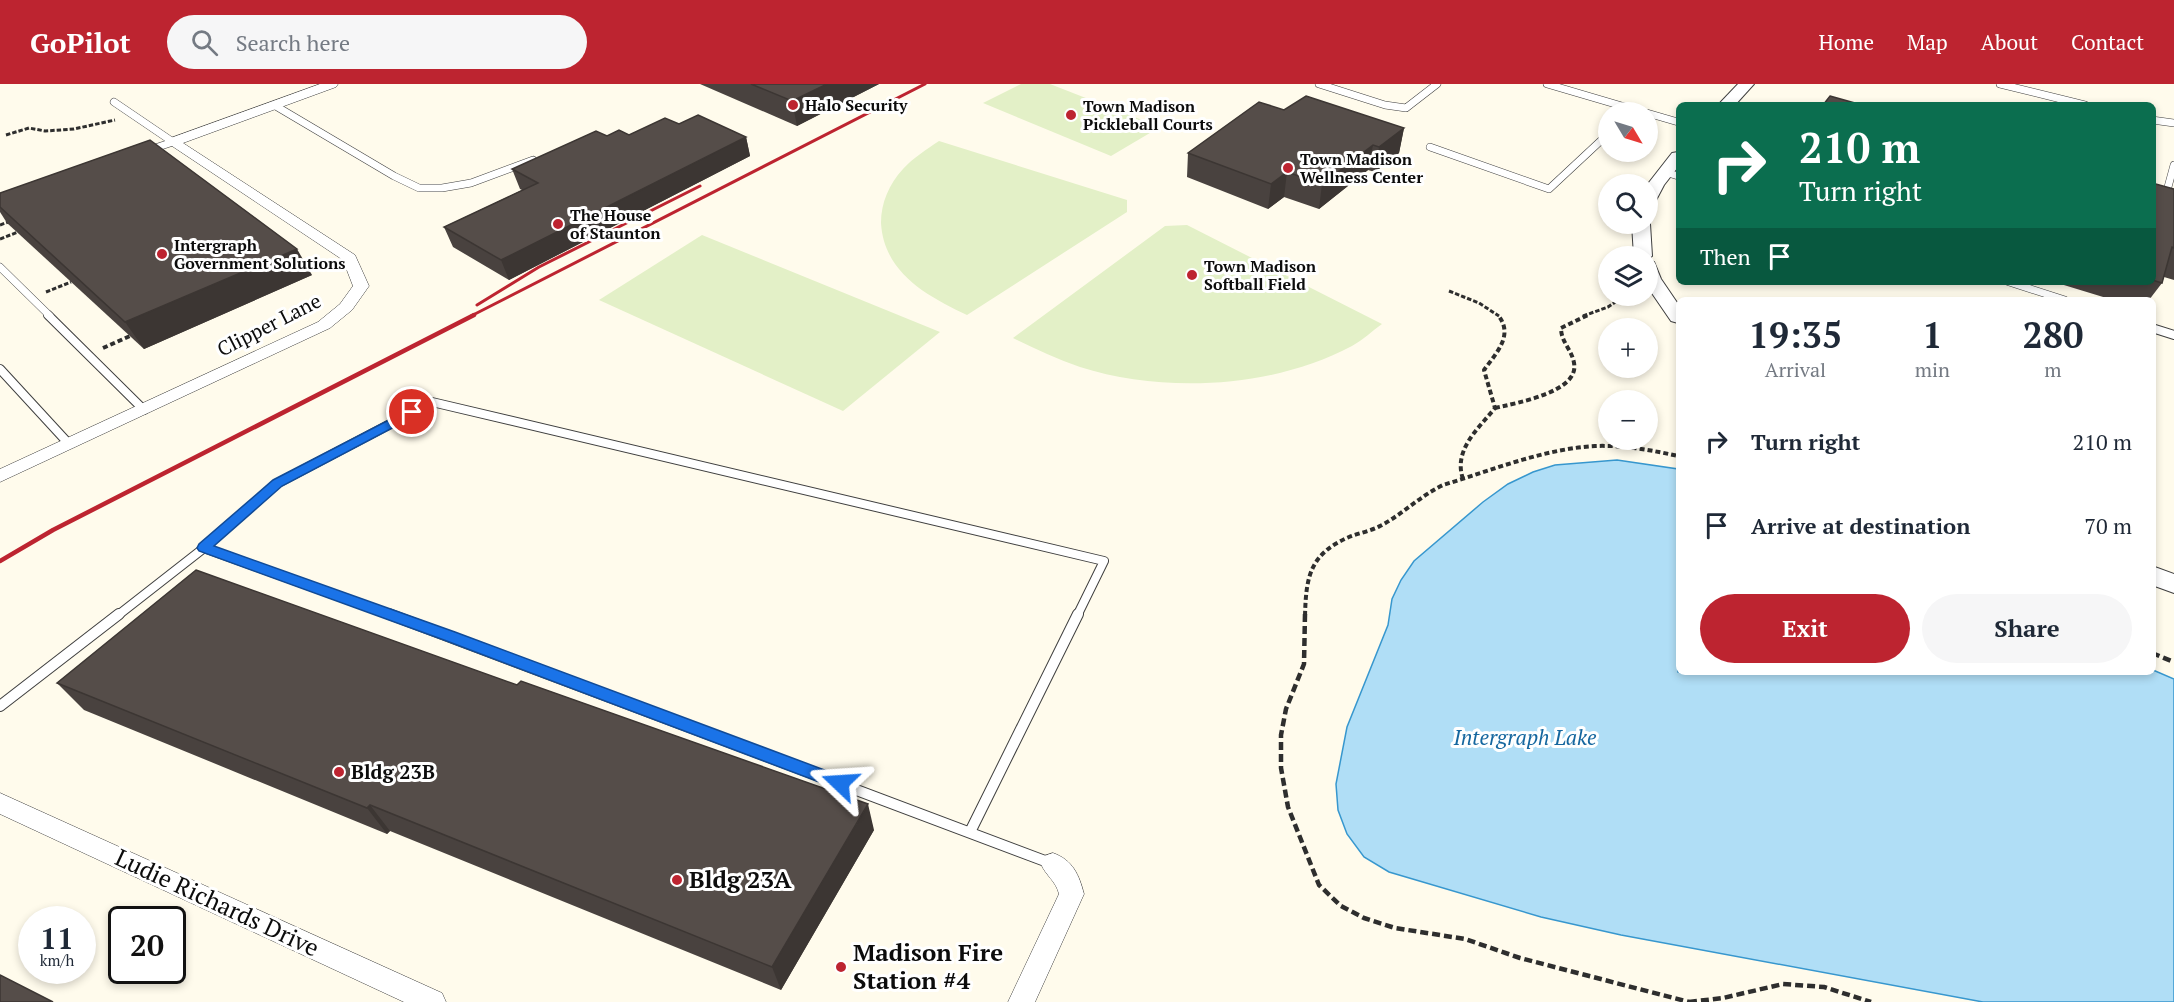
<!DOCTYPE html>
<html lang="en">
<head>
<meta charset="utf-8">
<style>
  :root { --surface:#fff; --page:#f6f6f7; --text:#1f2937; --muted:#747a83; --accent:#bd2430 }
  body { margin:0; font-family:"PT Serif",serif; background:var(--page); color:var(--text); height:100vh; display:flex; flex-direction:column; font-size:22px; white-space:nowrap }
  * { box-sizing:border-box; margin:0 }
  p { font-size:20px; color:var(--muted) }
  .icon { flex:none; width:33px; height:33px; fill:none; stroke:currentColor; stroke-width:2; stroke-linecap:round; stroke-linejoin:round }
  .map { position:relative; flex:1; overflow:hidden }
  .panel { position:absolute; left:1676px; top:213px; width:480px; height:378px; display:flex; flex-direction:column; background:var(--surface); border-radius:9px; box-shadow:0 3px 9px #0003 }
  .panel>* { flex:none }
  .guide { position:absolute; left:1676px; top:18px; width:480px; height:183px; border-radius:9px; box-shadow:0 3px 9px #0003; background:#0b6e4f; color:#fff; overflow:hidden }
  .needle { width:39px; rotate:128deg }
  .fabs { position:absolute; left:1598px; top:18px; display:grid; gap:12px }
  .fabs a { display:grid; place-items:center; width:60px; height:60px; border-radius:50%; background:var(--surface); box-shadow:0 3px 9px #0003; font-size:30px }
  .speed { position:absolute; left:18px; top:822px; display:flex; gap:12px; font-size:30px; font-weight:700; text-align:center }
  .speed>* { display:grid; place-content:center; width:78px; height:78px; border-radius:50%; background:var(--surface); box-shadow:0 3px 9px #0003; line-height:1 }
  .speed small { font-size:15px; font-weight:400 }
  .speed .limit { border:3px solid #111; border-radius:9px; background:#fff; color:#111 }
  .pin { position:absolute; display:grid; place-items:center; width:51px; height:51px; color:#fff; margin:-26px; border:3px solid #fff; border-radius:50%; box-shadow:0 2px 6px #0007 }
  .me { position:absolute; width:66px; margin:-33px; rotate:290deg; stroke-linejoin:round; filter:drop-shadow(0 0 4px #0008) }
  .turn { display:flex; align-items:center; gap:21px; height:126px; padding:0 24px; font-size:27px }
  .turn .icon { width:78px; height:78px; stroke-width:2.5 }
  .turn b { display:block; font-size:42px; line-height:51px }
  .then { display:flex; align-items:center; height:57px; padding:0 24px; background:#0003; gap:12px; font-size:22px }
  .eta { display:flex; justify-content:space-evenly; align-items:center; height:102px; text-align:center }
  .eta b { font-size:36px; font-weight:700; line-height:42px }
  .primary-button { display:flex; gap:12px; margin-top:auto; padding:12px 24px }
  .primary-button a { flex:1; height:69px; border-radius:36px; background:var(--accent); color:#fff; font-size:24px; font-weight:700; line-height:69px; text-align:center }
  .primary-button a+a { background:var(--page); color:var(--text) }
  ul { padding:0; list-style:none }
  li { display:flex; align-items:center; gap:18px; height:84px; padding:0 24px }
  li div { flex:1 }
  li b { display:block; font-size:22px }
  li em { font-style:normal }
  header { display:flex; align-items:center; gap:36px; box-sizing:border-box; height:84px; padding:0 30px; background:var(--accent); color:#fff }
  header strong { font-size:28px }
  nav { display:flex; gap:33px; margin-inline-start:auto; font-size:21px }
  .search { width:420px; height:54px; background:var(--page); display:flex; align-items:center; gap:15px; box-sizing:border-box; padding:0 21px; border-radius:33px; color:var(--muted); font-size:22px }
  .map>svg:first-child { display:block }
  .pitch { fill:#e3f0c7 }
  .water { fill:#b0def6; stroke:#3797ce; stroke-width:1.5 }
  .lines { fill:none; stroke-linecap:round; stroke-linejoin:round }
  .service-far2-casing { stroke:#3f3f3f; stroke-width:8 }
  .service-far1-casing { stroke:#3f3f3f; stroke-width:10 }
  .service-casing { stroke:#3f3f3f; stroke-width:12 }
  .minor-casing { stroke:#3f3f3f; stroke-width:1 }
  .tertiary-casing { stroke:#3f3f3f; stroke-width:2 }
  .path-far2 { stroke:#2e2e2e; stroke-width:3; stroke-dasharray:4.5 2; stroke-linecap:butt }
  .path-far1 { stroke:#2e2e2e; stroke-width:4; stroke-dasharray:5 3; stroke-linecap:butt }
  .path { stroke:#2e2e2e; stroke-width:4.5; stroke-dasharray:8 4; stroke-linecap:butt }
  .service-far2 { stroke:#fff; stroke-width:7 }
  .service-far1 { stroke:#fff; stroke-width:8 }
  .service { stroke:#fff; stroke-width:10 }
  .minor { fill:#fff; fill-rule:evenodd }
  .tertiary { fill:#fff; fill-rule:evenodd }
  .rail-far1 { stroke:#bd2430; stroke-width:3 }
  .rail { stroke:#bd2430; stroke-width:4.5 }
  .wall { fill:#49423f }
  .shaded-wall { fill:#3c3633 }
  .building { fill:#554d49; stroke:#3c3633; stroke-width:1.5 }
  .route { fill:#1a73e8; stroke:#114b97; stroke-width:1.5 }
  .poi-dot { fill:#bd2430; stroke:#fff; stroke-width:2 }
  .labels { text-anchor:middle; stroke-width:6; stroke-linejoin:round; paint-order:stroke }
  .far-poi-label { font-size:16px; font-weight:bold; fill:#0c0c0c; stroke:#fff; text-anchor:start }
  .street-label { font-size:20px; fill:#0c0c0c; stroke:#fff }
  .poi-label { font-size:20px; font-weight:bold; fill:#0c0c0c; stroke:#fff; text-anchor:start }
  .water-label { font-size:21px; font-style:italic; fill:#15679f; stroke:#fff }
  .near-poi-label { font-size:24px; font-weight:bold; fill:#0c0c0c; stroke:#fff; text-anchor:start }
  .near-street-label { font-size:24px; fill:#0c0c0c; stroke:#fff }
</style>
</head>
<body>
<header>
<strong>GoPilot</strong>
<div class="search"><svg class="icon" aria-label="search" viewBox="0 0 24 24"><circle cx="10" cy="10" r="6"/><path d="M15 15l6 6"/></svg>Search here</div>
<nav><a>Home</a><a>Map</a><a>About</a><a>Contact</a></nav>
</header>
<div class="map">
<svg width="2174" height="918" viewBox="0 0 2174 918">
  <rect width="100%" height="100%" fill="#fffbec"/>
  <g class="pitch">
    <path d="M1021 0H1050L1160 43 1111 72 983 19Z"/>
    <path d="M939 57 1127 116V128L967 231C927 212 884 189 881 139 881 119 889 100 903 85 913 74 927 65 939 57Z"/>
    <path d="M1187 141 1382 240C1372 247 1363 256 1352 262 1273 304 1165 310 1080 283 1057 275 1035 265 1013 254L1165 142Z"/>
    <path d="M702 151 940 248 843 327 599 216Z"/>
  </g>
  <path class="water" d="M1617 376 1678 385V588H2152L2153 586 2174 595V918H1983L1621 851 1541 833 1389 788 1364 773 1347 750 1338 726 1336 700 1347 643 1388 541 1392 515 1401 496 1414 477 1483 418 1508 400 1533 388 1555 381Z"/>
  <g class="lines">
    <defs>
      <g id="service-far2">
        <path d="M1319 0 1385 21 1406 24 1437 0"/>
        <path d="M1547 0 1639 27"/>
        <path d="M2000 0 2085 21"/>
        <path d="M114 18 173 58"/>
        <path d="M274 21 394 92 419 104H442L471 99 533 76"/>
        <path d="M1647 29 1678 38"/>
        <path d="M2152 36 2174 39"/>
        <path d="M1430 63 1549 105 1608 50"/>
        <path d="M149 66 173 58"/>
        <path d="M1665 88 1678 92"/>
        <path d="M2165 114 2174 81"/>
        <path d="M0 183 50 232"/>
        <path d="M2009 198 2065 216"/>
      </g>
      <g id="service-far1">
        <path d="M48 231 144 326"/>
        <path d="M2152 244 2174 251"/>
        <path d="M0 285 69 360"/>
        <path d="M204 464 393 532"/>
        <path d="M117 532 204 464 278 399 432 318 1104 477 1077 532"/>
      </g>
      <g id="service">
        <path d="M389 530 1053 780"/>
        <path d="M0 622 119 530"/>
        <path d="M970 748 1078 530"/>
      </g>
      <g id="minor">
        <path d="M320 0H338L336 3 183 59 355 171 369 202 352 226 330 244 0 398V385L318 238 340 220 353 202 343 176 166 58 168 55Z"/>
        <path d="M0 709 442 909 446 918H404L0 730Z"/>
        <path d="M1053 769C1073 776 1079 791 1084 810L1035 918H1008L1059 810C1056 797 1046 792 1041 780L1044 772Z"/>
      </g>
      <g id="tertiary">
        <path d="M1738 0H1754L1735 21H1718Z"/>
        <path d="M1678 68V83L1664 101 1653 122 1647 123V101L1672 69Z"/>
        <path d="M1647 136 1650 140 1652 172 1647 176 1654 178 1661 195 1678 220V239L1671 237 1647 202V172H1634L1632 140H1647Z"/>
        <path d="M2152 482 2174 490V509L2152 501Z"/>
      </g>
    </defs>
    <use href="#service-far2" class="service-far2-casing"/>
    <use href="#service-far1" class="service-far1-casing"/>
    <use href="#service" class="service-casing"/>
    <use href="#minor" class="minor-casing"/>
    <use href="#tertiary" class="tertiary-casing"/>
    <g class="path-far2">
      <path d="M6 51 29 44 45 47 74 45 115 36"/>
      <path d="M0 141 11 137"/>
      <path d="M0 155 18 148"/>
      <path d="M1449 207 1479 219 1499 232"/>
      <path d="M46 208 71 198"/>
      <path d="M1583 232 1608 223 1624 212"/>
    </g>
    <g class="path-far1">
      <path d="M103 264 130 252"/>
      <path d="M1495 324C1516 319 1580 308 1574 279 1572 266 1561 258 1561 244L1588 231"/>
      <path d="M1463 395C1453 366 1478 345 1495 324L1484 286C1497 268 1514 251 1498 231"/>
      <path d="M1305 532C1306 492 1310 470 1349 453 1359 449 1371 447 1380 442 1403 430 1420 412 1443 401 1493 386 1543 365 1595 362 1623 361 1651 366 1678 372"/>
    </g>
    <g class="path">
      <path d="M1305 530 1304 580 1286 625 1281 651V684L1288 723 1319 801 1341 822 1364 834 1395 844 1465 855 1520 874 1689 918"/>
      <path d="M2152 569 2174 578"/>
      <path d="M1689 918 1723 914 1783 900 1824 903 1871 918"/>
    </g>
    <use href="#service-far2" class="service-far2"/>
    <use href="#service-far1" class="service-far1"/>
    <use href="#service" class="service"/>
    <use href="#minor" class="minor"/>
    <use href="#tertiary" class="tertiary"/>
    <g class="rail-far1">
      <path d="M477 221 539 183 700 102"/>
      <path d="M471 232 925 0"/>
    </g>
    <path class="rail" d="M0 477 53 446 474 231"/>
  </g>
  <g class="wall">
    <path d="M700 0H879L797 42Z"/>
    <path d="M1284 26 1404 44 1399 69 1375 88 1368 86 1319 125 1284 113 1268 125 1187 93 1188 69Z"/>
    <path d="M679 40 746 53 750 72 509 196 453 163 444 143 522 106 520 105 512 85 607 52 629 51Z"/>
    <path d="M2152 99 2174 105V196L2164 193 2162 199 2149 216H2113L2054 198H2152Z"/>
    <path d="M0 109 312 191 144 265 7 139 0 128Z"/>
    <path d="M57 599 874 746 781 906 390 747 387 750 84 626Z"/>
  </g>
  <g class="shaded-wall">
    <path d="M827 0H879L797 42 792 17Z"/>
    <path d="M1404 44 1399 69 1375 88 1379 63Z"/>
    <path d="M746 53 750 72 509 196 501 176Z"/>
    <path d="M1373 61 1368 86 1319 125 1322 100Z"/>
    <path d="M1287 88 1284 113 1268 125 1271 100Z"/>
    <path d="M297 165 312 191 144 265 125 238Z"/>
    <path d="M868 720 874 746 781 906 772 883Z"/>
    <path d="M370 721 390 747 387 750 367 724Z"/>
  </g>
  <g class="building">
    <path d="M751 0H827L792 17Z"/>
    <path d="M1306 12 1404 44 1379 63 1373 61 1322 100 1287 88 1271 100 1188 69 1259 18 1284 26Z"/>
    <path d="M1830 12 1862 21H1823Z"/>
    <path d="M698 31 746 53 501 176 444 143 538 99 512 85 596 47 607 52 619 46 629 51 665 34 679 40Z"/>
    <path d="M150 56 297 165 125 238 0 123V109Z"/>
    <path d="M2152 99 2174 105V164L2172 163 2162 199 2152 196Z"/>
    <path d="M196 486 517 601 521 597 868 720 772 883 370 721 367 724 57 599Z"/>
    <path d="M0 891 53 918H0Z"/>
  </g>
  <path class="route" d="M412 324 417 325V331L282 402 214 462 455 548 846 694 848 699 846 704 840 706 835 704 444 556 199 467 197 464 199 460 273 396Z"/>
  <g class="poi-dot">
    <circle cx="793" cy="21" r="6"/>
    <circle cx="1071" cy="31" r="6"/>
    <circle cx="1288" cy="84" r="6"/>
    <circle cx="558" cy="140" r="6"/>
    <circle cx="162" cy="170" r="6"/>
    <circle cx="1192" cy="191" r="6"/>
    <circle cx="339" cy="688" r="6"/>
    <circle cx="677" cy="796" r="6"/>
    <circle cx="841" cy="883" r="6"/>
  </g>
  <g class="labels">
    <g class="far-poi-label">
      <text x="805" y="27">Halo Security</text>
      <text x="1083" y="28">Town Madison<tspan x="1083" dy="18">Pickleball Courts</tspan></text>
      <text x="1300" y="81">Town Madison<tspan x="1300" dy="18">Wellness Center</tspan></text>
      <text x="570" y="137">The House<tspan x="570" dy="18">of Staunton</tspan></text>
      <text x="174" y="167">Intergraph<tspan x="174" dy="18">Government Solutions</tspan></text>
      <text x="1204" y="188">Town Madison<tspan x="1204" dy="18">Softball Field</tspan></text>
    </g>
    <g class="street-label">
      <text transform="translate(269 241) rotate(-27)" y="7">Clipper Lane</text>
    </g>
    <g class="poi-label">
      <text x="351" y="695">Bldg 23B</text>
    </g>
    <g class="water-label">
      <text x="1525" y="661">Intergraph Lake</text>
    </g>
    <g class="near-poi-label">
      <text x="689" y="804">Bldg 23A</text>
      <text x="853" y="877">Madison Fire<tspan x="853" dy="28">Station #4</tspan></text>
    </g>
    <g class="near-street-label">
      <text transform="translate(217 819) rotate(25)" y="8">Ludie Richards Drive</text>
    </g>
  </g>
</svg>
<div class="fabs">
<a><svg class="needle" viewBox="-14 -14 28 28"><path d="M0-13l5 13h-10z" fill="#e53935"/><path d="M0 13l5-13h-10z" fill="#747a83"/></svg></a>
<a><svg class="icon" aria-label="search" viewBox="0 0 24 24"><circle cx="10" cy="10" r="6"/><path d="M15 15l6 6"/></svg></a>
<a><svg class="icon" aria-label="layers" viewBox="0 0 24 24"><path d="M12 4l9 5-9 5-9-5zM3 14l9 5 9-5"/></svg></a>
<a>+</a>
<a>−</a>
</div>
<div class="speed"><div>11<small>km/h</small></div><div class="limit">20</div></div>
<div class="pin" style="left:412px;top:328px;background:#d93025"><svg class="icon" aria-label="arrive" viewBox="0 0 24 24"><path d="M6 21V4h12l-3 4 3 4H6"/></svg></div>
<svg class="me" style="left:840px;top:699px" viewBox="-20 -20 40 40"><path d="M0-17L14 15 0 8-14 15z" fill="#1a73e8" stroke="#fff" stroke-width="4"/></svg>
<div class="guide">
<div class="turn"><svg class="icon" aria-label="right" viewBox="0 0 24 24"><path d="M7 20v-9h11M14 6l5 5-5 5"/></svg><div><b>210 m</b>Turn right</div></div>
<div class="then">Then<svg class="icon" aria-label="arrive" viewBox="0 0 24 24"><path d="M6 21V4h12l-3 4 3 4H6"/></svg></div>
</div>
<section class="panel">
<div class="eta">
<div><b>19:35</b><p>Arrival</p></div>
<div><b>1</b><p>min</p></div>
<div><b>280</b><p>m</p></div>
</div>
<ul>
<li><svg class="icon" aria-label="right" viewBox="0 0 24 24"><path d="M7 20v-9h11M14 6l5 5-5 5"/></svg><div><b>Turn right</b></div><em>210 m</em></li>
<li><svg class="icon" aria-label="arrive" viewBox="0 0 24 24"><path d="M6 21V4h12l-3 4 3 4H6"/></svg><div><b>Arrive at destination</b></div><em>70 m</em></li>
</ul>
<div class="primary-button"><a>Exit</a><a>Share</a></div>
</section>
</div>
</body>
</html>
